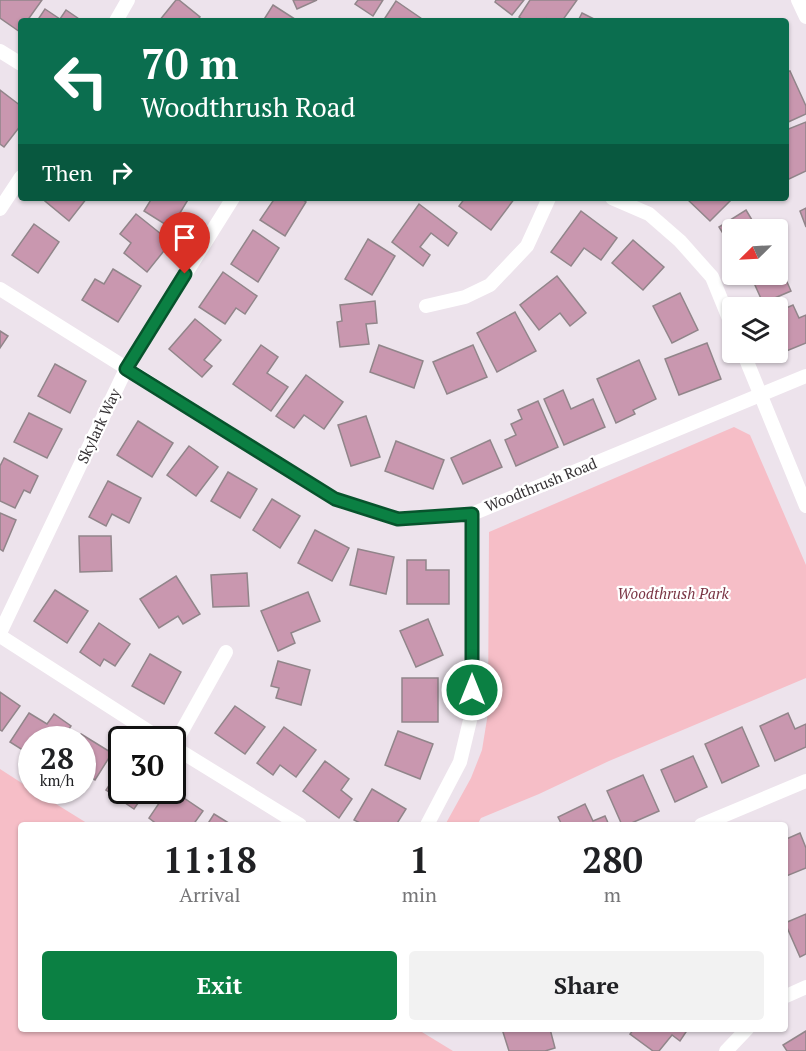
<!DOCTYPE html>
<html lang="en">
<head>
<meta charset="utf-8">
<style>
  :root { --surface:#fff; --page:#f2f2f2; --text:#202124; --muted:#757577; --accent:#0b8043 }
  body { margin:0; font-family:"PT Serif",serif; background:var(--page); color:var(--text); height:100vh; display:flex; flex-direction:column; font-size:22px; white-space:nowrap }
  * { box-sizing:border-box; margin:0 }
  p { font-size:20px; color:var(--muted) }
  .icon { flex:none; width:33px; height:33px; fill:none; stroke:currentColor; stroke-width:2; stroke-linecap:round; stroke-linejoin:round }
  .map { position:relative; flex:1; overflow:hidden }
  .drawer { position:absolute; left:18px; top:822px; width:770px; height:210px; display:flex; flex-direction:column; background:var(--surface); border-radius:6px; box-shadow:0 2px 4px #0004 }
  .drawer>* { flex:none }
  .top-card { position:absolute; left:18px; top:18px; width:771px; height:183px; border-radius:6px; box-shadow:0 2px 4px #0004; background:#0b6e4f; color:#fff; overflow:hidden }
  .needle { width:39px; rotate:246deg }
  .buttons { position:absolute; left:722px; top:219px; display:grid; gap:12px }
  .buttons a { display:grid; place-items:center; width:66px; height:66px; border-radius:6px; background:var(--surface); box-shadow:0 2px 4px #0004; font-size:30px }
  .speed { position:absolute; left:18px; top:726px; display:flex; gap:12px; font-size:30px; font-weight:700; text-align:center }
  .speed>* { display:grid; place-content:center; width:78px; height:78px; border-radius:50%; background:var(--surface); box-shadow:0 2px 4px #0004; line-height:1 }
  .speed small { font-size:15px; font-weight:400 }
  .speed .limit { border:3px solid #111; border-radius:9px; background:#fff; color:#111 }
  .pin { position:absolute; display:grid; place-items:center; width:51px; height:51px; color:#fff; margin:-62px -26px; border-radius:50% 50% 50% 0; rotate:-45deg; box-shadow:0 0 6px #0007 }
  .pin .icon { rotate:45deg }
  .me { position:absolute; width:66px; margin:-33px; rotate:0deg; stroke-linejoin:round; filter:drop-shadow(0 0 4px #0008) }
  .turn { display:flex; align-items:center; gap:21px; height:126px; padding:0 24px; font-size:27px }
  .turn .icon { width:78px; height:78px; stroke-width:2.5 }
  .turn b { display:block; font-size:42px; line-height:51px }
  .then { display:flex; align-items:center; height:57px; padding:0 24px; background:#0003; gap:12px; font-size:22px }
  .eta { display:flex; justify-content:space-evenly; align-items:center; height:102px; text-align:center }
  .eta b { font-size:36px; font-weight:800; line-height:42px }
  .action { display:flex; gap:12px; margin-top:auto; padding:12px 24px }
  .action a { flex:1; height:69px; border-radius:6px; background:var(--accent); color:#fff; font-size:24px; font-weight:800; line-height:69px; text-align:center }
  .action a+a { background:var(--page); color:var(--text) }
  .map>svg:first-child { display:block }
  .green { fill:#f6bec7 }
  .building { fill:#c997af; stroke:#91858a; stroke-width:1.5 }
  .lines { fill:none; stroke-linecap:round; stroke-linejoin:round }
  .minor { stroke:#fff; stroke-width:14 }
  .route-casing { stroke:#07532c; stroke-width:15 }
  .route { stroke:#0b8043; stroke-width:10 }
  .labels { text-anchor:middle; stroke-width:4.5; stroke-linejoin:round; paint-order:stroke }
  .street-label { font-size:15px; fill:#353134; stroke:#fff }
  .park-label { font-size:15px; font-style:italic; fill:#7a3544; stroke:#fff }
</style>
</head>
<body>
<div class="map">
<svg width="806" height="1051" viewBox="0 0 806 1051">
  <rect width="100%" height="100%" fill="#ede3ec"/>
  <g class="green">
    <path d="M734 427 750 435 806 565V678L609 761 539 794 481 818 477 825H445L471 778 482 750 488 713 489 532Z"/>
    <path d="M0 769 31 789 32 790 35 791 90 825H21V1029H417L453 1051H0Z"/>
  </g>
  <g class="building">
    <path d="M0 0H42L27 21H21L20 32 0 18Z"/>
    <path d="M176 0H179L200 17 197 21H159Z"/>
    <path d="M293 0H317L297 9Z"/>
    <path d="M358 0H383L373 16 355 4Z"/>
    <path d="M496 0H524L512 15 495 2Z"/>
    <path d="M530 0H577L562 21H549L547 19 546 21H525L519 17Z"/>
    <path d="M396 1 425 21H383Z"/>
    <path d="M273 5 298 21H263Z"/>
    <path d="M45 9 60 19 66 10 82 21H37Z"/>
    <path d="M582 13 598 21H578Z"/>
    <path d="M790 71 806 106V114L786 123V72Z"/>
    <path d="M0 90 21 106V125L4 147 0 144Z"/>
    <path d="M806 122V171L787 180 786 176V130Z"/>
    <path d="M47 198H87L69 221 45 201Z"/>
    <path d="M152 198H189L171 228 144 211Z"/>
    <path d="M275 198H300L306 202 285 236 260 220Z"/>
    <path d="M465 198H515L491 230 459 206Z"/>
    <path d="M686 198H731L732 199 710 221Z"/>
    <path d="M419 204 457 233 448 246 431 233 420 247 430 255 423 266 392 242Z"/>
    <path d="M806 208V227L800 211Z"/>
    <path d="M746 210 758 230H732V248L719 227Z"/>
    <path d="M581 211 617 238 601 260 584 248 571 266 551 252Z"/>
    <path d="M136 214 171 242 147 272 124 253 131 243 120 234Z"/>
    <path d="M34 224 59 242 38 273 12 255Z"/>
    <path d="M253 230 279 248 258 282 231 264Z"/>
    <path d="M368 239 395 256 372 295 345 279Z"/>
    <path d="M633 240 664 267 643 290 612 263Z"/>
    <path d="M777 259 791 291 763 303 750 274H777Z"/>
    <path d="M113 269 141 286 118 322 82 300 95 279 104 284Z"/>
    <path d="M223 272 257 296 245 314 236 308 225 324 199 307Z"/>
    <path d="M557 276 586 313 570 326 560 313 539 330 520 305Z"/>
    <path d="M680 293 698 330 672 343 653 306Z"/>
    <path d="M375 301 377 323 366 324 369 344 340 347 337 322 342 321 340 305Z"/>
    <path d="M793 305 799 318 806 315V343L779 354 777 349V312Z"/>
    <path d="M515 312 536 351 497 372 477 333Z"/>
    <path d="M195 319 221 340 204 360 212 366 202 377 169 349Z"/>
    <path d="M0 331 8 336 0 348Z"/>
    <path d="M707 343 721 379 679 395 665 359Z"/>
    <path d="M261 345 278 357 267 373 288 387 271 411 233 384Z"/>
    <path d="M379 345 423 361 414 388 370 372Z"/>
    <path d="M473 345 487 377 447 394 433 362Z"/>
    <path d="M639 360 656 399 633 410 635 414 616 423 597 379Z"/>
    <path d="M55 364 86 381 70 413 38 396Z"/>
    <path d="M306 375 343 402 324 429 304 415 294 428 276 416Z"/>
    <path d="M563 390 571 409 593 399 605 427 564 445 544 399Z"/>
    <path d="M538 401 558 447 516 466 505 440 516 435 511 424 522 419 518 410Z"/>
    <path d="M29 413 62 429 47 458 14 442Z"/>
    <path d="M366 416 380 457 351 466 338 425Z"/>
    <path d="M138 421 173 443 152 477 117 455Z"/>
    <path d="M490 440 502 467 463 484 451 458Z"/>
    <path d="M396 441 444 460 433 489 385 471Z"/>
    <path d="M189 446 218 467 196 496 167 475Z"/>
    <path d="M4 458 38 476 30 493 24 490 15 508 0 501V466Z"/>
    <path d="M228 472 257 489 240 518 211 501Z"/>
    <path d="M108 481 141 498 129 523 112 514 106 526 89 517Z"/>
    <path d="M272 499 300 516 280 548 253 530Z"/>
    <path d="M0 513 16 520 3 551 0 549Z"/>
    <path d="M315 530 349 548 332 581 298 563Z"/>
    <path d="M79 536H111L112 571 80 572Z"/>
    <path d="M358 549 394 557 386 594 350 585Z"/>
    <path d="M407 560H426V570H449V604H407Z"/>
    <path d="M247 573 249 606 213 607 211 575Z"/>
    <path d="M176 576 200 614 183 624 178 616 159 628 140 599Z"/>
    <path d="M55 590 88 611 67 643 34 621Z"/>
    <path d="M308 592 320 621 291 633 295 643 278 651 261 611Z"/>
    <path d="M428 619 443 655 416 667 400 631Z"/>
    <path d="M99 623 130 644 115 666 104 659 100 666 80 652Z"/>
    <path d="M150 654 181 672 164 704 132 686Z"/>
    <path d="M278 661 310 670 301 705 276 698 279 688 271 686Z"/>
    <rect x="402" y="678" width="36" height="44"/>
    <path d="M0 692 20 706 2 731 0 730Z"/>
    <path d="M235 706 265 727 245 754 215 733Z"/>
    <path d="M29 713 47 724 54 714 71 726 62 740H32V756L10 742Z"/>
    <path d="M788 713 795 729 806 724V747L775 761 760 726Z"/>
    <path d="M284 727 316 750 296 777 280 765 273 775 257 763Z"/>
    <path d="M742 727 759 766 722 783 705 744Z"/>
    <path d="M398 731 433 744 420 779 385 765Z"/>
    <path d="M81 734 112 753 95 780 82 772V740H78Z"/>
    <path d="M693 756 707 787 675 802 661 770Z"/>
    <path d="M325 761 349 779 341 790 352 799 339 818 303 791Z"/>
    <path d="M122 766V790H147L134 809 106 790Z"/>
    <path d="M643 775 659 811 627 825H622L607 791Z"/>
    <path d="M372 789 406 809 396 825H364L354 820Z"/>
    <path d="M168 790H172L203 811 193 825H158L149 818Z"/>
    <path d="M585 804 593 821 605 816 609 825H562L558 817Z"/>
    <path d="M214 814 232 825H207Z"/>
    <path d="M800 833 806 848V868L784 877V840Z"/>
    <path d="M806 914V954L800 957 785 923Z"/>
    <path d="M502 1029H550L555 1048 545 1051H509Z"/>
    <path d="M634 1029H688L680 1041 672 1035 659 1051H653L630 1034Z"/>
    <path d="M806 1031V1051H787L783 1045Z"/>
  </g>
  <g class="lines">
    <g class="minor">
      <path d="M798 0 806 17"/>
      <path d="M116 21 128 0"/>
      <path d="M0 51 21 64"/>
      <path d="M612 198 649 214 680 241 712 277 732 326"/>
      <path d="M0 209 21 177"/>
      <path d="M0 289 335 499 398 519 472 514 806 376"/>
      <path d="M426 306 465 297 490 285 527 246 549 198"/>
      <path d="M743 352 806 506"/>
      <path d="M0 633 126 369 233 198"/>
      <path d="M0 636 162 740"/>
      <path d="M172 746 300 825"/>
      <path d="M173 747 226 652"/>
      <path d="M427 825 460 762 472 712V514"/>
      <path d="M701 825 806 781"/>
      <path d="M784 997 806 987"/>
      <path d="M726 1051 747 1029"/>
    </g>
  </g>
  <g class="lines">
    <defs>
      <path id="route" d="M185 274 126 369 335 499 398 519 472 514V690"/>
    </defs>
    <use href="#route" class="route-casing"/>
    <use href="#route" class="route"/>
  </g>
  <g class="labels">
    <g class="street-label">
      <text transform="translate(99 426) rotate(-65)" y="5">Skylark Way</text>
      <text transform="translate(541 485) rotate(-22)" y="5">Woodthrush Road</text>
    </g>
    <g class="park-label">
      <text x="673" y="599">Woodthrush Park</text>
    </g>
  </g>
</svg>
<div class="buttons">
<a><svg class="needle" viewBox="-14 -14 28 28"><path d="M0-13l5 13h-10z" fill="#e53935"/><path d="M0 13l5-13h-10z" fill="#757577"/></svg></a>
<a><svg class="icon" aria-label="layers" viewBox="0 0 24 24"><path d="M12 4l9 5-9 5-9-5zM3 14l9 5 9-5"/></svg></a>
</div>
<div class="speed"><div>28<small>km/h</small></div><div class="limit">30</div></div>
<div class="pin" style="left:185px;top:274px;background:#d93025"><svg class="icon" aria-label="arrive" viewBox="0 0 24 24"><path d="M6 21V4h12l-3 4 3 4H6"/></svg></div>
<svg class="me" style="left:472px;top:690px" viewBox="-20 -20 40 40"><circle r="17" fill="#0b8043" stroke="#fff" stroke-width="3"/><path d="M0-11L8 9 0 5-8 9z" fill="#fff"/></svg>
<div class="top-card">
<div class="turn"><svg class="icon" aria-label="left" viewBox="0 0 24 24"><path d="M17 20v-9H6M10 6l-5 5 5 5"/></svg><div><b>70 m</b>Woodthrush Road</div></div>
<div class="then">Then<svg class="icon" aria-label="right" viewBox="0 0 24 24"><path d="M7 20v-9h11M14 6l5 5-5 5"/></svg></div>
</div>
<section class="drawer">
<div class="eta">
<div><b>11:18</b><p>Arrival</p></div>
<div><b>1</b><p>min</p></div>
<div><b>280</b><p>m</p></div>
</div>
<div class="action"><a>Exit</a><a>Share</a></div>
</section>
</div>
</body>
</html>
